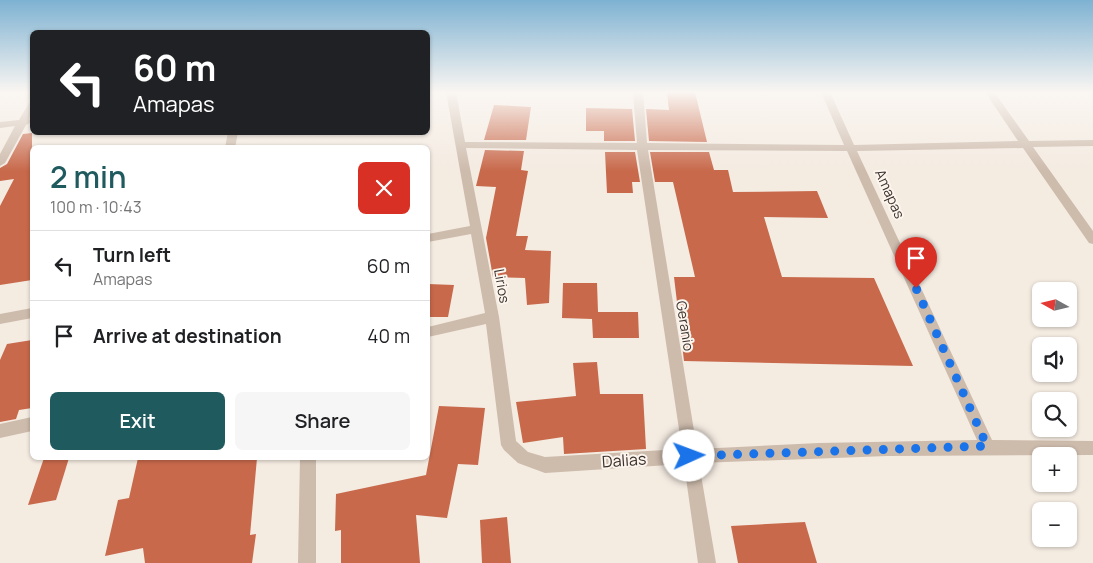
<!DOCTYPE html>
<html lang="en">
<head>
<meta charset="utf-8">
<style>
  :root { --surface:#fff; --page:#f6f6f6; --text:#202124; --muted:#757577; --line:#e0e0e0; --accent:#1f5a5e }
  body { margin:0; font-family:Manrope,sans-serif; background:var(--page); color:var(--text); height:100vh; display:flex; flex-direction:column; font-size:19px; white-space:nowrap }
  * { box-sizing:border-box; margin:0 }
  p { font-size:16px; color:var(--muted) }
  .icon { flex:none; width:28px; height:28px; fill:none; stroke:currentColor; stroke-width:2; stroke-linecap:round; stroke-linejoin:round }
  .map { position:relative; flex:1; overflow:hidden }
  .side { position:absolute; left:30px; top:145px; width:400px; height:315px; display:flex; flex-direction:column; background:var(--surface); border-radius:8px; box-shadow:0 1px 4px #0004 }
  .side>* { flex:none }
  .banner { position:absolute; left:30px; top:30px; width:400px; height:105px; border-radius:8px; box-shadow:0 1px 4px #0004; background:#202124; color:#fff; overflow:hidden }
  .needle { width:32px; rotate:278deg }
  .buttons { position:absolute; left:1032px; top:282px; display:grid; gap:10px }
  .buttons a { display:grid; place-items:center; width:45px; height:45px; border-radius:8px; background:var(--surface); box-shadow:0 1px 4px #0004; font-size:25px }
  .pin { position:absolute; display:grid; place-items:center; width:42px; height:42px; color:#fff; margin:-51px -21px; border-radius:50% 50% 50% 0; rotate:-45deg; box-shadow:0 0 5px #0007 }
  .pin .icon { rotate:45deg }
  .me { position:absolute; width:55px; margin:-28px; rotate:88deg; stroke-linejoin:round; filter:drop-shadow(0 0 4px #0008) }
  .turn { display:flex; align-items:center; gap:18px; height:105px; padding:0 20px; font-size:22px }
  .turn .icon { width:65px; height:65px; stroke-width:2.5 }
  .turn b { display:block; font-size:35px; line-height:42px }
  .round { display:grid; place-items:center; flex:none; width:52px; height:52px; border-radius:8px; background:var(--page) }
  .head { display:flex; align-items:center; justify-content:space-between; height:85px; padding:0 20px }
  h1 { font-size:30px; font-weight:600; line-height:38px; color:var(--accent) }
  .action { display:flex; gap:10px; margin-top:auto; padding:10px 20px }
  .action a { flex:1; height:58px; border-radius:8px; background:var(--accent); color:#fff; font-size:20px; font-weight:600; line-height:58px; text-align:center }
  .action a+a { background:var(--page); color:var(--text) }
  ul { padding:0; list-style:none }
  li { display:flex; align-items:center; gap:15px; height:70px; padding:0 20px; border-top:1px solid var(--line) }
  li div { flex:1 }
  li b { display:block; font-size:19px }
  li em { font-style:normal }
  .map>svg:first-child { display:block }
  .building { fill:#c8694b }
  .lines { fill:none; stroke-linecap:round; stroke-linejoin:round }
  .street { fill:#cdbbac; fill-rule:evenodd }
  .route { stroke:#1a73e8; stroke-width:9; stroke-dasharray:0 16.2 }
  .labels { text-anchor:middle; stroke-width:4; stroke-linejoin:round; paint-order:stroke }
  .street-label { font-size:14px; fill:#3b302b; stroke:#fbf5ee }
  .near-street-label { font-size:16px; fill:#3b302b; stroke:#fbf5ee }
</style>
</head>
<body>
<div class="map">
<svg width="1093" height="563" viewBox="0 0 1093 563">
  <rect width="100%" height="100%" fill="#f4ebe1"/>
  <g class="building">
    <path d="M667 92H695L707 142 649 141 646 109 669 110Z"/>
    <path d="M494 105 531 107 526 140H484Z"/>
    <path d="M586 108 632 109 635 141H604V131H586Z"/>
    <path d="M32 133V280L0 285V206L14 179 0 181V168L7 164 23 134Z"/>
    <path d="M485 150 524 151 521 170 528 171 516 236H528L525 250 551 251 549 303 527 305 525 278 493 277 486 238 496 187 476 186Z"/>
    <path d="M605 152H635L640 182H632L633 193H607Z"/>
    <path d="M650 152H709L714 170H728L733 192 817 191 828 218 764 217 782 277 874 278 913 366 684 361 674 277H695L673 182H655Z"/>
    <path d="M563 283H597L598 312H638L639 338H593L592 319 562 318Z"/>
    <path d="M428 284 454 285 448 317H428Z"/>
    <path d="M32 340V408L19 410 16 419 0 422V360L7 344Z"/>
    <path d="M597 362 600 394H643L646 449 564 454 563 437 523 443 516 402 576 396 573 363Z"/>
    <path d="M439 406 485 408 478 465 458 464 447 518 416 515 420 563H341V530L335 531 336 494 426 475Z"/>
    <path d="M44 458H69L56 500 28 505Z"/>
    <path d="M138 458H257L250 535 256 534 252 563H145L143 548 105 556 118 500 129 498Z"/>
    <path d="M507 517 511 563H482L480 520Z"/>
    <path d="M805 522 817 563H738L731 526Z"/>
  </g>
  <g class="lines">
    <g class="street">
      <path d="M446 92H456L465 142 637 143 633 92H643L647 143 844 145 821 92H830L854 145 1018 141 985 92H994L1029 141 1093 140V146L1033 147 1093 231V244L1089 243 1023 148 857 151 992 440 1093 441V455L887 456 699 463 716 563H698L684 464 545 473 518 463 504 450 501 445 486 324 428 337V327L485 313 471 234 428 242V234L470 226ZM466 148 637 150 682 449 545 457 528 452 516 441 499 317ZM648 150 847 151 977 440 819 443 697 449Z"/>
      <path d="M32 102V113L29 119 32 122 26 125 5 163 0 166V154L15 126 0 128V122L19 120 29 103Z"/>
      <path d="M228 132H238L235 148H225Z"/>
      <path d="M32 308V318L0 324V314Z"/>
      <path d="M32 417V431L0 438V424Z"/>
      <path d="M300 458H316V563H298Z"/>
    </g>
  </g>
  <linearGradient id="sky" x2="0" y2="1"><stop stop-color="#7eb2d2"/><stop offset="0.54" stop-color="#faf6f2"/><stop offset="1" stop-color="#faf6f2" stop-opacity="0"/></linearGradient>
  <rect width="1093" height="171" fill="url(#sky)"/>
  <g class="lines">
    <path class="route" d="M689 456 987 446 916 288"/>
  </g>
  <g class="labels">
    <g class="street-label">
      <text transform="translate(890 194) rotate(66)" y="5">Amapas</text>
      <text transform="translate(502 286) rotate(80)" y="5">Lirios</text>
      <text transform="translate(685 326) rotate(81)" y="5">Geranio</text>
    </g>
    <g class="near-street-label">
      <text transform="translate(624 460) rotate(-4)" y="6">Dalias</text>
    </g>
  </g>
</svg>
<div class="buttons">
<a><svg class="needle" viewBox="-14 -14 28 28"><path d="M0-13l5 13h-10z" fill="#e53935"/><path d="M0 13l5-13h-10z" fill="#757577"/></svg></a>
<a><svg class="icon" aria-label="sound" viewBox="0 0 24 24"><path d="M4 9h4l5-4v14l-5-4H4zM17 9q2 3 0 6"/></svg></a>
<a><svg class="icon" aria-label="search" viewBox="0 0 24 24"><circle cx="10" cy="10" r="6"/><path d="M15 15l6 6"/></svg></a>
<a>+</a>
<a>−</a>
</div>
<div class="pin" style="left:916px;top:288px;background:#d93025"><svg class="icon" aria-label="arrive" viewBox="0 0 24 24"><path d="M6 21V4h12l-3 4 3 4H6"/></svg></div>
<svg class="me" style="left:689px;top:456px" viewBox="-20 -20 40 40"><circle r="19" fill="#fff"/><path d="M0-13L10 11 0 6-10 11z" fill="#1a73e8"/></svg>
<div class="banner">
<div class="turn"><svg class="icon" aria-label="left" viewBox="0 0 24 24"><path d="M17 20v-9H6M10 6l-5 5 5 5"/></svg><div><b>60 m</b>Amapas</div></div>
</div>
<section class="side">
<div class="head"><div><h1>2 min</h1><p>100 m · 10:43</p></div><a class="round" style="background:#d93025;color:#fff"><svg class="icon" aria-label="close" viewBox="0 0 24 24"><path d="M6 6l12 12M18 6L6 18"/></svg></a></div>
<ul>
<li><svg class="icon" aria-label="left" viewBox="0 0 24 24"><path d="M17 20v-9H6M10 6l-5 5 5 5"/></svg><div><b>Turn left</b><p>Amapas</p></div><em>60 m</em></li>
<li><svg class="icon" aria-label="arrive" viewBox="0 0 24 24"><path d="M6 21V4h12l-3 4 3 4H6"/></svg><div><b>Arrive at destination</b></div><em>40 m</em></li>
</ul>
<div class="action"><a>Exit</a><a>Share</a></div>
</section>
</div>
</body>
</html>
